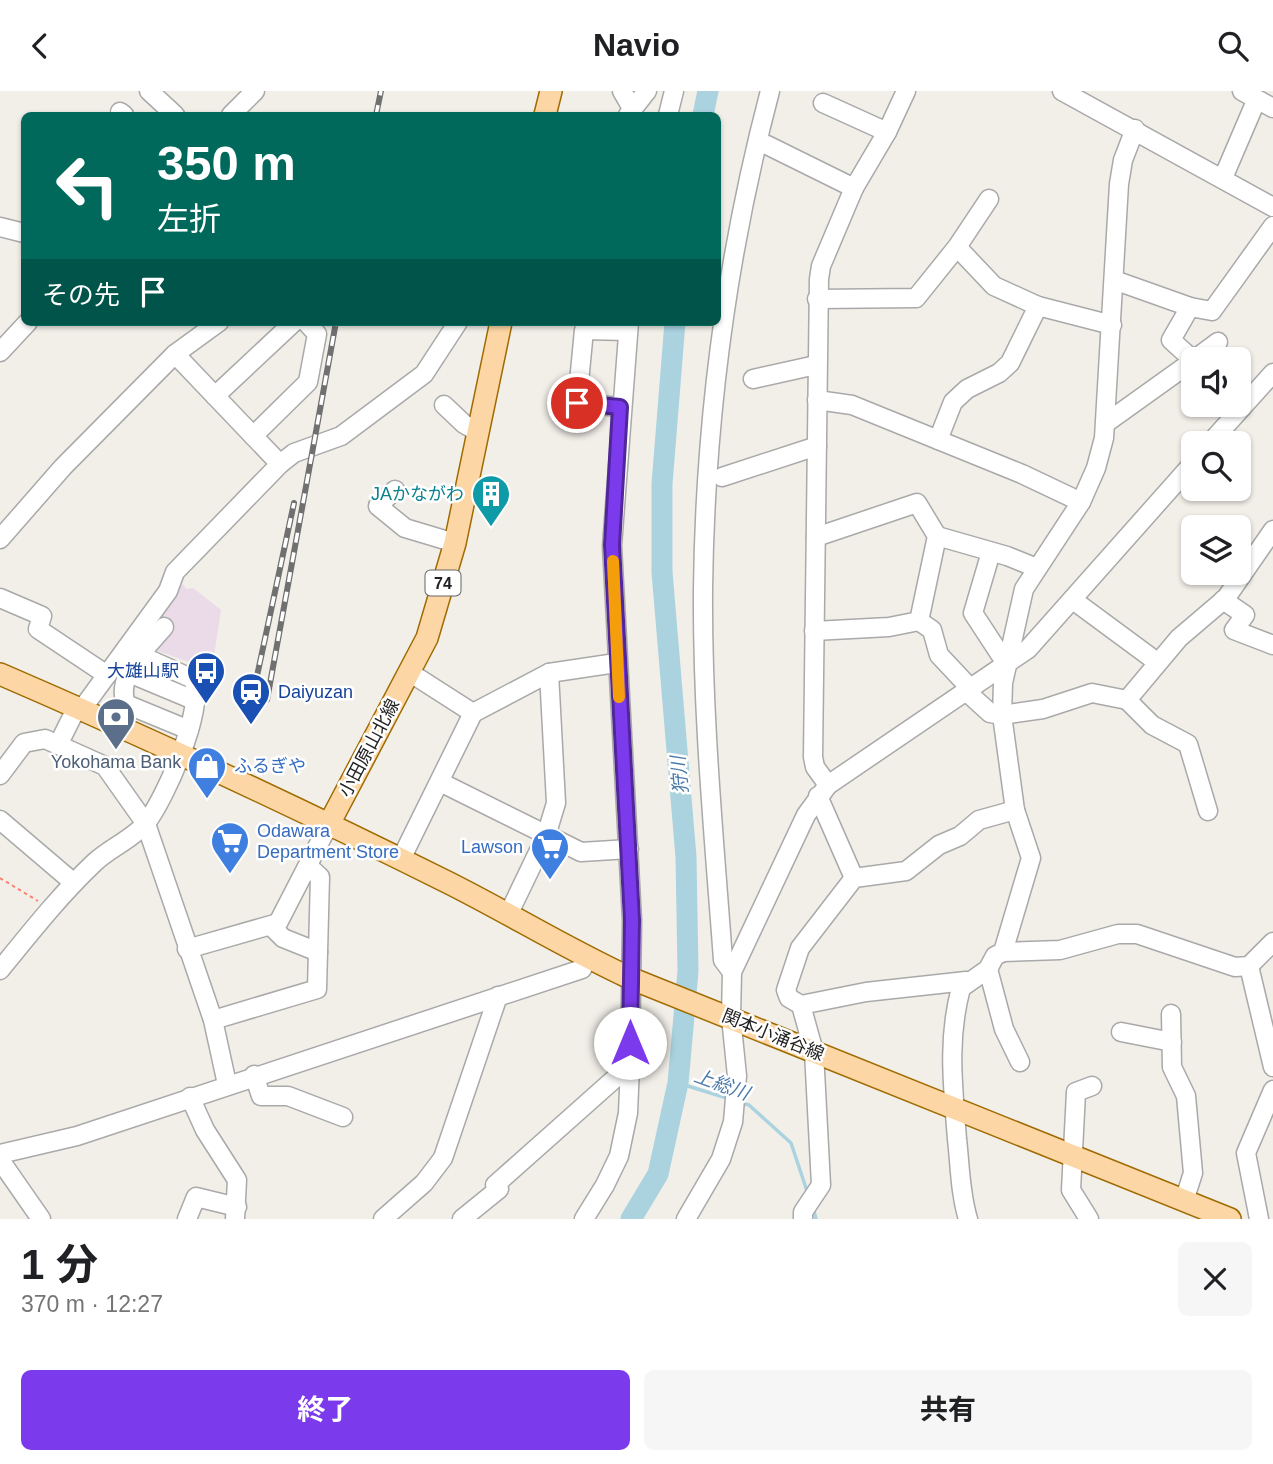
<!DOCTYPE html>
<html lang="ja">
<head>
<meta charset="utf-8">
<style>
  :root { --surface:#fff; --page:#f6f6f6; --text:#202124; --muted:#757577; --accent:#7c3aed }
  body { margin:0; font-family:Arial,"Noto Sans JP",sans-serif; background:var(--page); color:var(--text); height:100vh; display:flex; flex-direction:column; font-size:26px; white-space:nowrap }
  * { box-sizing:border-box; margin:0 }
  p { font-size:23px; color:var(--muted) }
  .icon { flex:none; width:38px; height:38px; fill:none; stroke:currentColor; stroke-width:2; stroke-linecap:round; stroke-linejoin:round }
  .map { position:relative; height:1128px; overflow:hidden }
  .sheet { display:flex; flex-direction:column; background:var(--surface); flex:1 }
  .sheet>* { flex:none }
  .banner { position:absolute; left:21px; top:21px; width:700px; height:214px; border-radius:10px; box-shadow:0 2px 5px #0004; background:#00695c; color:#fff; overflow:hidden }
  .buttons { position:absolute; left:1181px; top:256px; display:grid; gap:14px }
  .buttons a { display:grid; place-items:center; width:70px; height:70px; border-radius:10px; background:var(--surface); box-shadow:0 2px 5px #0004; font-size:35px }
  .pin { position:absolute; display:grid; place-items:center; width:60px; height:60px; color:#fff; margin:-30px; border:4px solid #fff; border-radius:50%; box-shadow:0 2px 7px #0007 }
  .me { position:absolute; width:77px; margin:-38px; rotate:0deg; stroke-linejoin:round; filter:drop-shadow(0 0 5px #0008) }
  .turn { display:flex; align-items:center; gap:24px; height:147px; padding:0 21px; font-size:32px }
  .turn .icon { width:91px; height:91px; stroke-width:2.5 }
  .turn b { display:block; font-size:49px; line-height:60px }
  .then { display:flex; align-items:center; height:66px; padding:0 21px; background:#0003; gap:14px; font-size:26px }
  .round { display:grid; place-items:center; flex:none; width:74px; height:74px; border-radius:10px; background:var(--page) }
  .overview { display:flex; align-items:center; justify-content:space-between; height:119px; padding:0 21px }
  h1 { font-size:42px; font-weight:700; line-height:52px }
  .primary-button { display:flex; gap:14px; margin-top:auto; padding:14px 21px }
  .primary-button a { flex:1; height:80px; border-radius:10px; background:var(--accent); color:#fff; font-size:28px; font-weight:700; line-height:80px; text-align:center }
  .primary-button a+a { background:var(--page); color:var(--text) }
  header { display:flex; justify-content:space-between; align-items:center; height:91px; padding:0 21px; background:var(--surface); font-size:32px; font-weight:700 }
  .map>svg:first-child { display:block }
  .industrial { fill:#ebdbe8 }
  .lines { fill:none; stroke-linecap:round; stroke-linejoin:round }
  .stream { stroke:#aad3df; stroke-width:3.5 }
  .river { stroke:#aad3df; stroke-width:21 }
  .minor-casing { stroke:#a9a9a9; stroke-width:21 }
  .major-casing { stroke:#a06b00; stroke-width:24 }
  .path { stroke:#fa8072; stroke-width:2; stroke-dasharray:3.5 3.5; stroke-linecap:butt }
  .minor { stroke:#fff; stroke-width:18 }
  .major { stroke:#fcd6a4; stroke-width:21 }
  .rail-casing { stroke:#707070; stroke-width:6 }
  .rail { stroke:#fff; stroke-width:3.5; stroke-dasharray:10; stroke-linecap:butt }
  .route-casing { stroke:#51269a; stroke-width:18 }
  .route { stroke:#7c3aed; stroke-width:12 }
  .slow { stroke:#f59e0b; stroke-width:12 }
  .labels { text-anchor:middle; stroke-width:5; stroke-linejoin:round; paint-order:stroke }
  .shield { fill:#fff; stroke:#646464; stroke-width:2 }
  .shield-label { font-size:16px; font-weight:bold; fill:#222 }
  .culture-label { font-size:18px; fill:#0d838f; stroke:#fff; text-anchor:end }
  .transit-label { font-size:18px; fill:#164399; stroke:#fff; text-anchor:end }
  .street-label { font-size:18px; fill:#222; stroke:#fff }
  .service-label { font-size:18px; fill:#4e5e75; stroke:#fff }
  .shop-label { font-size:18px; fill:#366cbe; stroke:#fff; text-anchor:start }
  .water-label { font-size:19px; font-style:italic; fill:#4a7aab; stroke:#fff }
</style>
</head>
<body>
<header><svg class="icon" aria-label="back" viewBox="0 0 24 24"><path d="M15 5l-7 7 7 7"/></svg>Navio<svg class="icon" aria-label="search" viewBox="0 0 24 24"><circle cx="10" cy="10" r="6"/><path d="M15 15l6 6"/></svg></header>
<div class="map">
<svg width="1273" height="1128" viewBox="0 0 1273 1128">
  <rect width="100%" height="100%" fill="#f2efe9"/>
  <path class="industrial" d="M183 493 186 498 193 497 221 519 213 572 194 569 192 572 144 555 145 545Z"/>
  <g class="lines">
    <g class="stream">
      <path d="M678 992 730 1008"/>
      <path d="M741 1012 749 1014 791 1052 808 1103"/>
      <path d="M813 1117 816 1128"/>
    </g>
    <g class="river">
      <path d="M703 24 708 0"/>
      <path d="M631 1128 658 1083 678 992 688 880 686 766 662 481V393L675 231"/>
    </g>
    <defs>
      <g id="minor">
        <path d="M149 0 175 24"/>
        <path d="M622 0 633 19"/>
        <path d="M1062 0 1273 116"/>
        <path d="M1242 0 1273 17"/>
        <path d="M823 12 887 41"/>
        <path d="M120 21 124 24"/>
        <path d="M231 24 255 0"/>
        <path d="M628 24 647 0"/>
        <path d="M668 24 674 0"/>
        <path d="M767 54 854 97"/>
        <path d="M1223 87 1256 10"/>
        <path d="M0 136 24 142"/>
        <path d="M957 156 994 195 1038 215 1112 234"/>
        <path d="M1114 189 1190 216"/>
        <path d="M817 208 916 207 957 156 989 108"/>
        <path d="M0 261 28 231"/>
        <path d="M175 263 280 373"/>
        <path d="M1195 268 1218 251"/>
        <path d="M1193 269 1171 249 1190 216 1212 220 1273 135"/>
        <path d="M753 288 816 274"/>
        <path d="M215 305 294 231"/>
        <path d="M817 309 852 314 1022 383 1081 411"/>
        <path d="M444 314 464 333 478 341"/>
        <path d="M620 316 577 312 584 239 627 240"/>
        <path d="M1106 332 1194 269"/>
        <path d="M253 345 308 291 317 243 306 231"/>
        <path d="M938 349 953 311 967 298 999 282 1010 272 1038 215"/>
        <path d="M1210 352 1273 282"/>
        <path d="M722 386 817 355"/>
        <path d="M395 399 378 415 405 437 455 452"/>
        <path d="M937 445 1007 465 1037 477"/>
        <path d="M816 446 917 412 937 445 919 530 932 539 939 564 971 598"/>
        <path d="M0 448 63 376 175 263 219 231"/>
        <path d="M991 461 973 522 1007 574"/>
        <path d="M0 507 42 525 38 538 107 584"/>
        <path d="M1073 509 1157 571"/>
        <path d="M1223 509 1245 524 1234 539 1273 554"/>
        <path d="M164 536C147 556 115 585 126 613L189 639"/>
        <path d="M814 540 889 536 919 530"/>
        <path d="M409 581 473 622"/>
        <path d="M129 582 196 610"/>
        <path d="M967 601 990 622 1002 624 1043 618 1092 602 1127 609"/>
        <path d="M82 618 168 500 175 481 280 373 294 362 341 345 424 283 458 231"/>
        <path d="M58 654 77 616"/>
        <path d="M0 684 24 652 45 648 105 675 146 733 213 929 227 993"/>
        <path d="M440 691 581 761 629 758"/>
        <path d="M828 694 815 676 813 666 819 188 821 175 854 97 887 41 906 0"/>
        <path d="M818 705 854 787"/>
        <path d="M1208 720 1188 653 1152 634 1127 609 1179 547 1226 507 1273 439"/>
        <path d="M0 729 74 792"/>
        <path d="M401 768 473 622 549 582 616 572"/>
        <path d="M509 822 546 745 556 712 549 582"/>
        <path d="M271 835 283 847 318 861"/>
        <path d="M187 858 278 832 329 733"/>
        <path d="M1003 861 1060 859 1118 843H1137L1235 876 1249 875 1273 851"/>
        <path d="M1249 875 1273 976"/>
        <path d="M988 878 1004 938 1020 971"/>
        <path d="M0 879C30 842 60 804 95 771 110 757 134 747 146 732 165 708 206 616 193 588L126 558"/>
        <path d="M732 881 723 869C714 746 702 622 703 498 705 330 727 163 770 0"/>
        <path d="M801 914 866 901 966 890"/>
        <path d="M1171 923 1172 976 1186 1005 1193 1082 1184 1110"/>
        <path d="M213 929 317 898 320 786 308 775"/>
        <path d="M1121 941 1172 951"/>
        <path d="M254 984 261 1005H288L343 1026"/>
        <path d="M190 1006 205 1039 237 1089 235 1128"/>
        <path d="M0 1063 77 1045 582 878 587 867"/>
        <path d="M0 1069 41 1128"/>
        <path d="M187 1128 196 1106 237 1116"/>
        <path d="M383 1128 424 1092 443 1067 498 905"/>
        <path d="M462 1128 499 1098 495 1094 630 974"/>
        <path d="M584 1128 605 1094 619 1065 628 1022 630 974 632 829 612 455 629 231"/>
        <path d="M686 1128 721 1068 733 1031 737 985 731 926 732 881 806 724 828 694 1028 558 1194 371"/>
        <path d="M803 1128V1121L821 1094 814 961 801 914 789 907 786 899 800 857 854 787 906 780 939 754 960 745 979 729 1015 719"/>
        <path d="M968 1128C960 1102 960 1074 957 1048 953 996 947 948 961 897L988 878 995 865 1003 861 1031 767 1015 719 1002 624 1003 592 1024 498 1081 411 1096 377 1104 347 1119 93 1123 69 1135 38"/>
        <path d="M1089 1128 1071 1099 1076 1001 1092 995"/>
        <path d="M1259 1128 1246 1062 1273 999"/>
      </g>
      <g id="major">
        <path d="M545 24 551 0"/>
        <path d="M0 583C151 648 300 718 447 791 509 822 567 858 630 887L1230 1128"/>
        <path d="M329 733 427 547 455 452 501 231"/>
      </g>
    </defs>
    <use href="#minor" class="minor-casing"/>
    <use href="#major" class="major-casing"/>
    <path class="path" d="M0 787 38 810"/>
    <use href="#minor" class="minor"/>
    <use href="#major" class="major"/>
    <defs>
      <g id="rail">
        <path d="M376 24 381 0"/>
        <path d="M267 609 336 231"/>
        <path d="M251 613 294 412"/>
      </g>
    </defs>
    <use href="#rail" class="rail-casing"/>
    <use href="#rail" class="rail"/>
  </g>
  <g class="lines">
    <defs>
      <path id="route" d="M577 312 620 316 612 454 632 829 630 952"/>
    </defs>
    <use href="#route" class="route-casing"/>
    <use href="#route" class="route"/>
    <path class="slow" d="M613 470 619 606"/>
  </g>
  <defs>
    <symbol id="building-pin" viewBox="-11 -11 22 30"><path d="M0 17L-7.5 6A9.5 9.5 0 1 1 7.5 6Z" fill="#0f9aa8" stroke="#fff"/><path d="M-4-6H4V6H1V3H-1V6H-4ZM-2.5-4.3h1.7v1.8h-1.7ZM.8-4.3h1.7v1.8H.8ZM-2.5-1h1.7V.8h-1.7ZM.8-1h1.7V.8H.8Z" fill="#fff"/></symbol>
    <symbol id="bus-pin" viewBox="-11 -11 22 30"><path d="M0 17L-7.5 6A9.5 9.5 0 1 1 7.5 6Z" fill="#1a4fb4" stroke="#fff"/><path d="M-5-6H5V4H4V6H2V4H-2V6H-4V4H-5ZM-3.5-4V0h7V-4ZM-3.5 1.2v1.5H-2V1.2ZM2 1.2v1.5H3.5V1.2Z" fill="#fff"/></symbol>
    <symbol id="station-pin" viewBox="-11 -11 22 30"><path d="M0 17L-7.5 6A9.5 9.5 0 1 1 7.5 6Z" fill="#1a4fb4" stroke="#fff"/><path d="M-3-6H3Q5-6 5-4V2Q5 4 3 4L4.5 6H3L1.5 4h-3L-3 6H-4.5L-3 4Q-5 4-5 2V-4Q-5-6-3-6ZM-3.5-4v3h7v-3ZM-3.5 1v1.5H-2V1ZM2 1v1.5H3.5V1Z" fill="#fff"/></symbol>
    <symbol id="bank-pin" viewBox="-11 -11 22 30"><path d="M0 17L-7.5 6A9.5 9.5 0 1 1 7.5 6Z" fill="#5c6f8a" stroke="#fff"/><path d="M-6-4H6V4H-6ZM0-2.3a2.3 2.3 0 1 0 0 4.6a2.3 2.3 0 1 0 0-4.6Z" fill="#fff"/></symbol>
    <symbol id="shop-pin" viewBox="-11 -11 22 30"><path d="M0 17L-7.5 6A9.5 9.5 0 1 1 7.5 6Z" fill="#3f7fe0" stroke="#fff"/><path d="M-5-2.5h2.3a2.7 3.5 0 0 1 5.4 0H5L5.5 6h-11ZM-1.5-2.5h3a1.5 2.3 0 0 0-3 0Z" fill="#fff"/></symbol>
    <symbol id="supermarket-pin" viewBox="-11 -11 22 30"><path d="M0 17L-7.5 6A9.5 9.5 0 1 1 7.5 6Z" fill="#3f7fe0" stroke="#fff"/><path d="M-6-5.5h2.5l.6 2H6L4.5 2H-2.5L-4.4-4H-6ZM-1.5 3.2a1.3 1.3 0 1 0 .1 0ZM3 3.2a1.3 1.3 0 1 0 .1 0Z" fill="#fff"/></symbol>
  </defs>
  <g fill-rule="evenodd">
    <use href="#building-pin" x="469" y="381" width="44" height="60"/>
    <use href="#bus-pin" x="184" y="558" width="44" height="60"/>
    <use href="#station-pin" x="229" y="579" width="44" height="60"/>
    <use href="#bank-pin" x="94" y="604" width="44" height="60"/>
    <use href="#shop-pin" x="185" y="653" width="44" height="60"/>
    <use href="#supermarket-pin" x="208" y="728" width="44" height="60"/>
    <use href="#supermarket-pin" x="528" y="734" width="44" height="60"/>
  </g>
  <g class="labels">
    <rect class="shield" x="425.5" y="479.5" width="35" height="25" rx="5"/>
    <g class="shield-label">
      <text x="443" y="498">74</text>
    </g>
    <g class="culture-label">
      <text x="464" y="409">JAかながわ</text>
    </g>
    <g class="transit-label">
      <text x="179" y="586">大雄山駅</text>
      <text x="278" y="607" text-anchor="start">Daiyuzan</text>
    </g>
    <g class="street-label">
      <text transform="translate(369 657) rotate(-62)" y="6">小田原山北線</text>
      <text transform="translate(773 944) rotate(22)" y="6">関本小涌谷線</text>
    </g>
    <g class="service-label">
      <text x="116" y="677">Yokohama Bank</text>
    </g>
    <g class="shop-label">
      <text x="234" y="681">ふるぎや</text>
      <text x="257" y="746">Odawara<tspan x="257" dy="21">Department Store</tspan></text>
      <text x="523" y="762" text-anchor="end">Lawson</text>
    </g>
    <g class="water-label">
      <text transform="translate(679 684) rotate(-95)" y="7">狩川</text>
      <text transform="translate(722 993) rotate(20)" y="7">上総川</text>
    </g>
  </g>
</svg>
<div class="buttons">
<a><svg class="icon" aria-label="sound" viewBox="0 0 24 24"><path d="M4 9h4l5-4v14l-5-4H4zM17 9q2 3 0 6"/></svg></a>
<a><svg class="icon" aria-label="search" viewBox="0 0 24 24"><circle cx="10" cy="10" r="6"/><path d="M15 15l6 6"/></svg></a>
<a><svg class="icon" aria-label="layers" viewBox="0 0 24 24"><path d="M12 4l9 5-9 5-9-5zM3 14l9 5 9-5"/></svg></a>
</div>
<div class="pin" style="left:577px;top:312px;background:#d93025"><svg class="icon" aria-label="arrive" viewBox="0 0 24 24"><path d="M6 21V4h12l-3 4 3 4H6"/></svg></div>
<svg class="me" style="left:630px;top:952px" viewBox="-20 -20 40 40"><circle r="19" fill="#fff"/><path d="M0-13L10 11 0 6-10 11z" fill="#7c3aed"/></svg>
<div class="banner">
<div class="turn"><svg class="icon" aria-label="left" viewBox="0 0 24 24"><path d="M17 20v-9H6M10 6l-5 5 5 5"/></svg><div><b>350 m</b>左折</div></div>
<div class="then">その先<svg class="icon" aria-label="arrive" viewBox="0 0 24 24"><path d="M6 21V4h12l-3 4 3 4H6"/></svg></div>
</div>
</div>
<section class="sheet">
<div class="overview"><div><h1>1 分</h1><p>370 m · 12:27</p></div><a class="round"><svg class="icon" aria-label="close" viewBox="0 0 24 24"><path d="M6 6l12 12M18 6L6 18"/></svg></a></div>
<div class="primary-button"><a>終了</a><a>共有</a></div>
</section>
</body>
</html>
